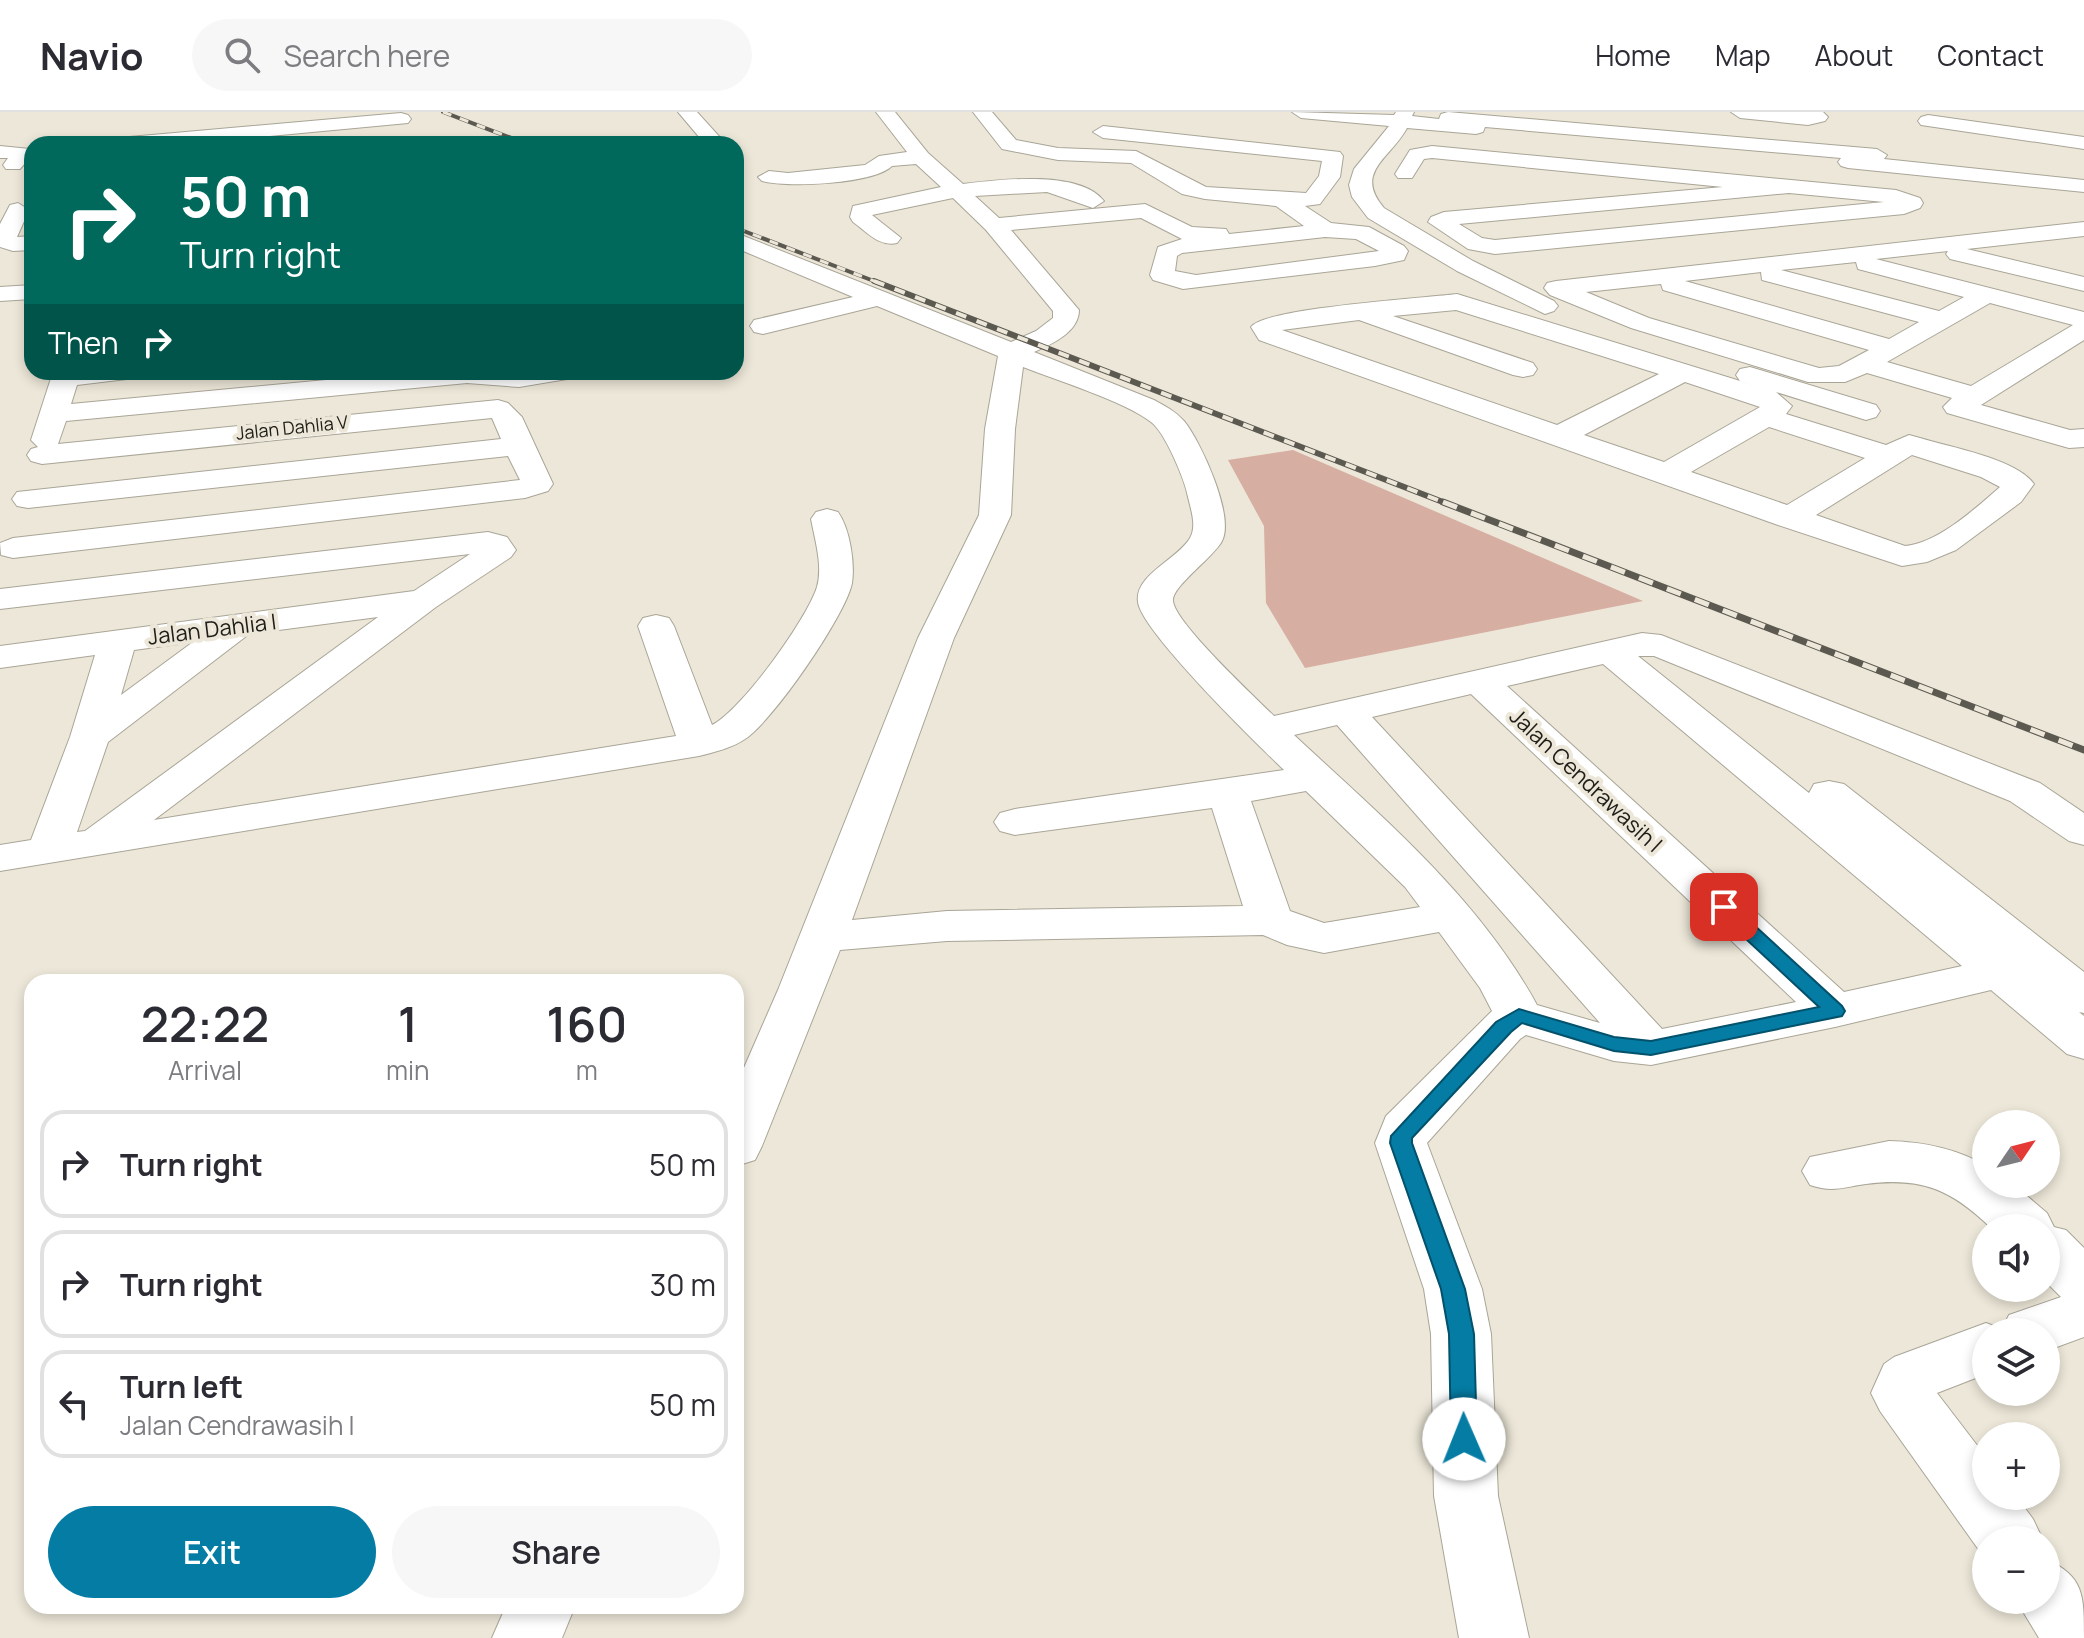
<!DOCTYPE html>
<html lang="en">
<head>
<meta charset="utf-8">
<style>
  :root { --surface:#fff; --page:#f7f7f7; --text:#2b2b33; --muted:#7c7c81; --line:#e1e1e2; --accent:#057ca4 }
  body { margin:0; font-family:Manrope,sans-serif; background:var(--page); color:var(--text); height:100vh; display:flex; flex-direction:column; font-size:30px; white-space:nowrap }
  * { box-sizing:border-box; margin:0 }
  p { font-size:26px; color:var(--muted) }
  .icon { flex:none; width:44px; height:44px; fill:none; stroke:currentColor; stroke-width:2; stroke-linecap:round; stroke-linejoin:round }
  .map { position:relative; flex:1; overflow:hidden }
  .sheet { position:absolute; left:24px; top:862px; width:720px; height:640px; display:flex; flex-direction:column; background:var(--surface); border-radius:24px; box-shadow:0 4px 12px #0003 }
  .sheet>* { flex:none }
  .hud { position:absolute; left:24px; top:24px; width:720px; height:244px; border-radius:24px; box-shadow:0 4px 12px #0003; background:#00695c; color:#fff; overflow:hidden }
  .needle { width:52px; rotate:55deg }
  .controls { position:absolute; left:1972px; top:998px; display:grid; gap:16px }
  .controls a { display:grid; place-items:center; width:88px; height:88px; border-radius:50%; background:var(--surface); box-shadow:0 4px 12px #0003; font-size:40px }
  .pin { position:absolute; display:grid; place-items:center; width:68px; height:68px; color:#fff; margin:-34px; border-radius:16px; box-shadow:0 4px 12px #0006 }
  .me { position:absolute; width:88px; margin:-44px; rotate:359deg; stroke-linejoin:round; filter:drop-shadow(0 0 6px #0008) }
  .turn { display:flex; align-items:center; gap:28px; height:168px; padding:0 24px; font-size:36px }
  .turn .icon { width:104px; height:104px; stroke-width:2.5 }
  .turn b { display:block; font-size:56px; line-height:68px }
  .then { display:flex; align-items:center; height:76px; padding:0 24px; background:#0003; gap:16px; font-size:30px }
  .eta { display:flex; justify-content:space-evenly; align-items:center; height:136px; text-align:center }
  .eta b { font-size:48px; font-weight:600; line-height:56px }
  .cta { display:flex; gap:16px; margin-top:auto; padding:16px 24px }
  .cta a { flex:1; height:92px; border-radius:48px; background:var(--accent); color:#fff; font-size:32px; font-weight:600; line-height:92px; text-align:center }
  .cta a+a { background:var(--page); color:var(--text) }
  ul { padding:0; list-style:none }
  li { display:flex; align-items:center; gap:24px; height:108px; margin:0 16px 12px; padding:0 8px; border:4px solid var(--line); border-radius:24px }
  li div { flex:1 }
  li b { display:block; font-size:30px }
  li em { font-style:normal }
  header { display:flex; align-items:center; gap:48px; box-sizing:border-box; height:112px; padding:0 40px; background:var(--surface); border-bottom:2px solid var(--line) }
  header strong { font-size:38px }
  nav { display:flex; gap:44px; margin-inline-start:auto; font-size:28px }
  .search { width:560px; height:72px; background:var(--page); display:flex; align-items:center; gap:20px; box-sizing:border-box; padding:0 28px; border-radius:44px; color:var(--muted); font-size:30px }
  .map>svg:first-child { display:block }
  .green { fill:#d7aea2 }
  .lines { fill:none; stroke-linecap:round; stroke-linejoin:round }
  .minor-casing { stroke:#a9a597; stroke-width:2 }
  .minor { fill:#fff; fill-rule:evenodd }
  .rail-far2-casing { stroke:#5c5951; stroke-width:4 }
  .rail-far1-casing { stroke:#5c5951; stroke-width:6 }
  .rail-casing { stroke:#5c5951; stroke-width:7 }
  .rail-far2 { stroke:#ece7d8; stroke-width:3; stroke-dasharray:9; stroke-linecap:butt }
  .rail-far1 { stroke:#ece7d8; stroke-width:4; stroke-dasharray:11; stroke-linecap:butt }
  .rail { stroke:#ece7d8; stroke-width:5; stroke-dasharray:15; stroke-linecap:butt }
  .route { fill:#057ca4; stroke:#03516b; stroke-width:2 }
  .labels { text-anchor:middle; stroke-width:8; stroke-linejoin:round; paint-order:stroke }
  .far-street-label { font-size:18px; fill:#1e1d17; stroke:#ece7d8 }
  .street-label { font-size:22px; fill:#1e1d17; stroke:#ece7d8 }
</style>
</head>
<body>
<header>
<strong>Navio</strong>
<div class="search"><svg class="icon" aria-label="search" viewBox="0 0 24 24"><circle cx="10" cy="10" r="6"/><path d="M15 15l6 6"/></svg>Search here</div>
<nav><a>Home</a><a>Map</a><a>About</a><a>Contact</a></nav>
</header>
<div class="map">
<svg width="2084" height="1526" viewBox="0 0 2084 1526">
  <rect width="100%" height="100%" fill="#ece7d8"/>
  <path class="green" d="M1293 338 1643 489 1305 556 1266 491 1264 414 1228 348Z"/>
  <g class="lines">
    <defs>
      <g id="minor">
        <path d="M678 0H697L726 32H705Z"/>
        <path d="M876 0H895L928 41 963 72C998 68 1079 57 1104 89L1093 96 1047 80 975 84 999 106 1145 92 1192 115 1226 117 1229 122 1304 114 1276 94 1205 87 1182 82 1131 51 1058 48 1002 37 973 0H992L1016 28 1058 36 1136 39 1206 75 1306 81 1319 64 1322 49 1103 26 1093 20 1103 14 1340 40 1343 44 1340 65 1320 92 1305 94 1331 111 1369 115 1404 134 1408 139 1404 148 1375 154 1183 177 1153 168 1150 163 1158 135 1182 127 1141 106 1011 118 1079 198C1079 220 1052 232 1034 240L1154 288C1165 294 1175 299 1184 309 1201 330 1235 404 1222 429 1214 445 1171 475 1173 489 1175 511 1255 585 1274 604L1642 521 1661 523 2040 671 2084 701V733L2069 729 2010 689 1654 544H1638L1809 681 1814 672 1829 669 1844 672 2084 860V901L2079 900 2084 904V947L2067 942 1991 878 1835 915 1651 953 1614 949 1526 923 1520 927 1427 1031 1482 1177 1491 1222 1498 1384 1529 1526H1459L1434 1384 1431 1222 1424 1177 1375 1031 1386 1004 1492 899 1480 876 1439 820 1324 841 1287 833 1263 823 947 829 840 838 762 1034 755 1048 736 1054V974L778 878 918 526 979 403 985 317 998 244 877 194 763 222 754 220 750 214 754 208 853 185 736 136V121L1011 230 1036 219 1053 206V199L986 118 953 86 872 103 901 126 897 131C879 135 867 120 853 110L850 105 853 94 941 75 916 52 892 54C874 72 787 76 762 69L758 65 769 59 788 61 865 53 879 44 907 40ZM1325 125 1356 127 1379 139 1196 163 1175 159 1177 144 1182 141ZM1023 255C1056 268 1126 290 1151 310 1165 320 1185 368 1188 385 1191 398 1197 414 1190 426 1178 447 1134 463 1138 490 1141 519 1258 633 1284 658L1015 697 1000 701 994 710 1000 719 1015 723 1212 696 1243 794 947 799 852 808 954 526 1011 403 1015 317ZM1603 552 1962 854 1844 880 1507 574ZM1471 582 1796 890 1662 917 1372 605ZM1337 613 1600 911 1537 893C1478 785 1382 705 1294 623ZM1306 679 1405 775 1420 795 1324 811 1290 799 1251 689Z"/>
        <path d="M1292 0 1394 3 1396 0H1414L1412 4 1439 7 1441 2 1448 0 1877 37 1887 43 1884 47 2084 68V80L1848 56 1841 54 1838 50 1841 46 1485 15 1483 20 1476 22 1407 16C1391 46 1353 60 1384 96L1473 149 1554 189 1558 194 1554 199 1545 202 1457 159 1368 106 1352 85 1349 73 1354 57 1389 14 1301 6Z"/>
        <path d="M1731 0H1823L1828 5 1825 9 1808 13 1740 6Z"/>
        <path d="M401 1 408 3 411 7 408 11 185 32H108L118 26Z"/>
        <path d="M1928 3 2084 25V37L1921 13 1918 9 1921 5Z"/>
        <path d="M0 34 30 37 32 43 20 57H6L3 53 8 46H0Z"/>
        <path d="M1432 34 1896 78 1920 86 1923 91 1920 96 1904 102 1495 142 1468 137 1428 110 1431 105 1444 100 1723 75 1432 46 1424 47 1412 66H1398L1395 62 1410 38ZM1789 81 1884 90 1495 128 1482 126 1459 112Z"/>
        <path d="M18 91 29 98 17 125 32 124V138L13 139 0 135V112L10 93Z"/>
        <path d="M2084 110V124L1967 137 2084 165V179L1950 147 1946 142 1948 139 1876 147 2084 200V228L1981 293 2070 318 2084 317V335L2069 336 1947 301 1943 295 1952 286 1867 261 1845 270H1808L1631 216 1550 183 1544 176 1547 171 1556 169ZM1856 150 1858 157 1964 185 1939 199 1781 158ZM1761 160 1762 168 1919 210 1889 227 1685 169ZM1661 172 1663 178 1869 238 1839 254 1819 256 1649 206 1586 180ZM1990 191 2073 213 1971 274 1887 250Z"/>
        <path d="M32 173V187L0 189V175Z"/>
        <path d="M1457 182 1763 276 1740 269 1736 263 1740 257 1750 255 1876 293 1880 299 1876 305 1866 308 1776 280 1792 294 1786 302 1886 333 1909 323 1920 326C1949 335 2017 347 2034 372L2021 390 1956 438 1927 450 1902 454 1778 413 1259 228 1251 215C1264 196 1425 186 1457 182ZM1456 198 1659 262 1557 313 1282 218 1359 208 1513 263 1523 265 1533 263 1537 257 1533 251 1393 204ZM1685 270 1760 295 1664 350 1584 323ZM1769 315 1865 346 1787 393 1691 360ZM1912 343 1981 365 2000 375C1976 396 1938 431 1905 434L1816 403Z"/>
        <path d="M53 260H139L135 266 77 273 71 292 411 260H577L573 266 519 275 467 271 66 309 58 332 498 288 508 291 522 305 553 372 548 379 525 386 13 446 1 443 0 431 13 426 520 368 508 344 28 396 17 394 12 387 17 380 501 327 492 306 42 352 31 349 27 343 31 337 38 335 31 328Z"/>
        <path d="M827 397 838 400C850 417 855 451 852 471 846 503 772 610 745 627 732 636 714 640 699 644L0 759V733L31 728 70 625 95 543 0 556V534L414 479 470 442 0 497V477L488 420 507 425 516 438 511 445 436 495 154 708 676 624 638 514 643 506 656 503 669 506 674 514 712 613C741 599 807 507 817 475 823 454 815 428 811 407L816 400ZM378 505 85 719 77 720 108 630 249 522ZM193 530 121 583 134 538Z"/>
        <path d="M1889 1029C1923 1030 1956 1036 1986 1054V1072H2013L2047 1101 2054 1115 2066 1118 2084 1136V1225L2046 1239V1220H1986V1262L1937 1281 1986 1345V1384H2016L2033 1407 2043 1428H1986V1448L1880 1299 1871 1281 1884 1252 1894 1245 1986 1211 2002 1217 2009 1203 2061 1185 2046 1170V1116H1991C1951 1077 1921 1065 1866 1072 1843 1075 1833 1081 1810 1073L1802 1059 1810 1045Z"/>
        <path d="M2046 1447C2084 1465 2084 1482 2084 1526H2039L2016 1488H2046Z"/>
        <path d="M506 1494H575L562 1526H492Z"/>
      </g>
    </defs>
    <use href="#minor" class="minor-casing"/>
    <use href="#minor" class="minor"/>
    <defs>
      <g id="rail-far2">
        <path d="M443 0 527 32"/>
        <path d="M736 116 879 171"/>
      </g>
      <path id="rail-far1" d="M874 169 1448 392"/>
      <path id="rail" d="M1443 390 2084 638"/>
    </defs>
    <use href="#rail-far2" class="rail-far2-casing"/>
    <use href="#rail-far1" class="rail-far1-casing"/>
    <use href="#rail" class="rail-casing"/>
    <use href="#rail-far2" class="rail-far2"/>
    <use href="#rail-far1" class="rail-far1"/>
    <use href="#rail" class="rail"/>
  </g>
  <path class="route" d="M1724 790 1730 791 1842 894 1845 899 1842 904 1651 943 1614 939 1522 911 1511 920 1412 1026V1031L1465 1177 1474 1222 1477 1327 1473 1335 1464 1338 1454 1335 1451 1327 1449 1222 1441 1177 1390 1031 1391 1024 1496 910 1519 897 1614 925 1651 929 1819 895 1717 800 1714 795 1717 791Z"/>
  <g class="labels">
    <g class="far-street-label">
      <text transform="translate(292 316) rotate(-6)" y="6">Jalan Dahlia V</text>
    </g>
    <g class="street-label">
      <text transform="translate(212 517) rotate(-7)" y="8">Jalan Dahlia I</text>
      <text transform="translate(1586 668) rotate(43)" y="8">Jalan Cendrawasih I</text>
    </g>
  </g>
</svg>
<div class="controls">
<a><svg class="needle" viewBox="-14 -14 28 28"><path d="M0-13l5 13h-10z" fill="#e53935"/><path d="M0 13l5-13h-10z" fill="#7c7c81"/></svg></a>
<a><svg class="icon" aria-label="sound" viewBox="0 0 24 24"><path d="M4 9h4l5-4v14l-5-4H4zM17 9q2 3 0 6"/></svg></a>
<a><svg class="icon" aria-label="layers" viewBox="0 0 24 24"><path d="M12 4l9 5-9 5-9-5zM3 14l9 5 9-5"/></svg></a>
<a>+</a>
<a>−</a>
</div>
<div class="pin" style="left:1724px;top:795px;background:#d93025"><svg class="icon" aria-label="arrive" viewBox="0 0 24 24"><path d="M6 21V4h12l-3 4 3 4H6"/></svg></div>
<svg class="me" style="left:1464px;top:1327px" viewBox="-20 -20 40 40"><circle r="19" fill="#fff"/><path d="M0-13L10 11 0 6-10 11z" fill="#057ca4"/></svg>
<div class="hud">
<div class="turn"><svg class="icon" aria-label="right" viewBox="0 0 24 24"><path d="M7 20v-9h11M14 6l5 5-5 5"/></svg><div><b>50 m</b>Turn right</div></div>
<div class="then">Then<svg class="icon" aria-label="right" viewBox="0 0 24 24"><path d="M7 20v-9h11M14 6l5 5-5 5"/></svg></div>
</div>
<section class="sheet">
<div class="eta">
<div><b>22:22</b><p>Arrival</p></div>
<div><b>1</b><p>min</p></div>
<div><b>160</b><p>m</p></div>
</div>
<ul>
<li><svg class="icon" aria-label="right" viewBox="0 0 24 24"><path d="M7 20v-9h11M14 6l5 5-5 5"/></svg><div><b>Turn right</b></div><em>50 m</em></li>
<li><svg class="icon" aria-label="right" viewBox="0 0 24 24"><path d="M7 20v-9h11M14 6l5 5-5 5"/></svg><div><b>Turn right</b></div><em>30 m</em></li>
<li><svg class="icon" aria-label="left" viewBox="0 0 24 24"><path d="M17 20v-9H6M10 6l-5 5 5 5"/></svg><div><b>Turn left</b><p>Jalan Cendrawasih I</p></div><em>50 m</em></li>
</ul>
<div class="cta"><a>Exit</a><a>Share</a></div>
</section>
</div>
</body>
</html>
